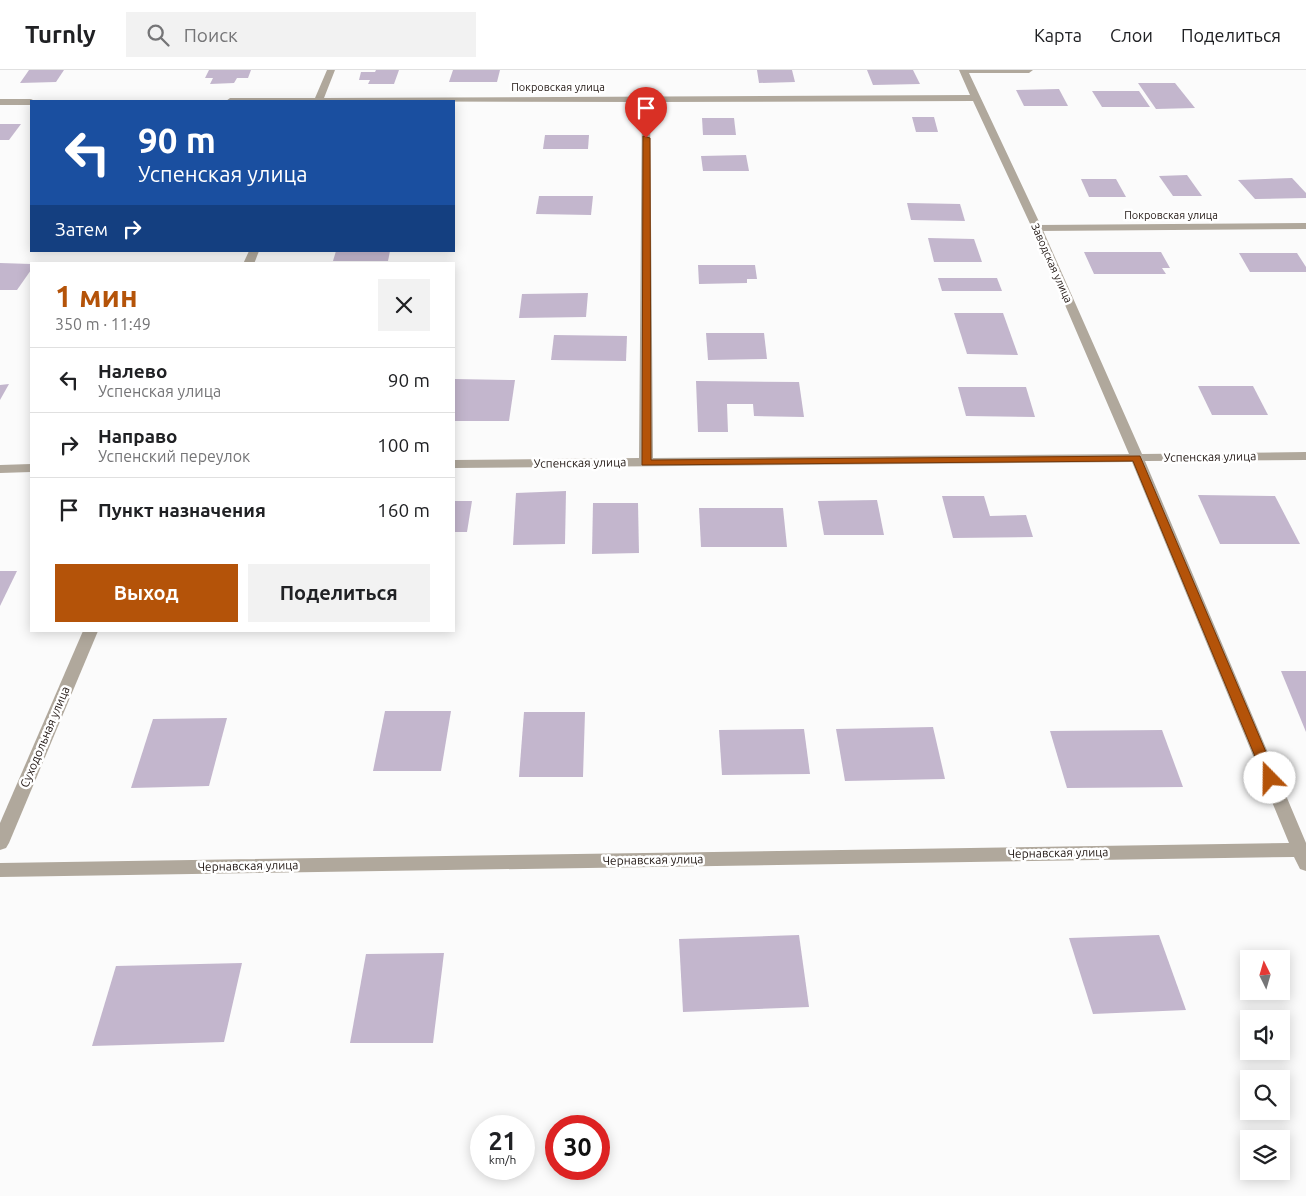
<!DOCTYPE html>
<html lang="ru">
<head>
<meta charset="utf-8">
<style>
  :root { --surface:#fff; --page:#f2f2f2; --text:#202124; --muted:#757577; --line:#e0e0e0; --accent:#b45309 }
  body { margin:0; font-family:Ubuntu,sans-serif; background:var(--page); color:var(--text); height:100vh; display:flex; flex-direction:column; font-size:19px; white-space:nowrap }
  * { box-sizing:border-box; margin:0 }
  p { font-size:16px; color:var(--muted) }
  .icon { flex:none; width:28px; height:28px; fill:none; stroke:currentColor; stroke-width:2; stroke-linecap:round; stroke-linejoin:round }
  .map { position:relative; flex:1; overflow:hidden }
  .drawer { position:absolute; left:30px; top:192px; width:425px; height:370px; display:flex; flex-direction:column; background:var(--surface); border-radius:0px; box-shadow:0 2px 12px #0003 }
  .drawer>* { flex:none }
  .top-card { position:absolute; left:30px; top:30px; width:425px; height:152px; border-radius:0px; box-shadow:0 2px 12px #0003; background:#1a4fa0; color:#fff; overflow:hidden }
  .needle { width:32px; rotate:355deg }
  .controls { position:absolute; left:1240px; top:880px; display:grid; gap:10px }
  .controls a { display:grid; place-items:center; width:50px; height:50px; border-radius:0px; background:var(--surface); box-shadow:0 2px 12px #0003; font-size:25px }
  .speed { position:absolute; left:470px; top:1045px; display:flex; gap:10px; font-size:25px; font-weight:700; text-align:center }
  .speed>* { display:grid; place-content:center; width:65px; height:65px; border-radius:50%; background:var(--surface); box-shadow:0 2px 12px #0003; line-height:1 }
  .speed small { font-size:12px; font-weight:400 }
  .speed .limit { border:8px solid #d22; background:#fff; color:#111 }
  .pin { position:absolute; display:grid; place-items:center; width:42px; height:42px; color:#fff; margin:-51px -21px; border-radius:50% 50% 50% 0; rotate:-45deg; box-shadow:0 0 5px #0007 }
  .pin .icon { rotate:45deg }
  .me { position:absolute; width:55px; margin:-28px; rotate:338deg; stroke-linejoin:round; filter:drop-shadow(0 0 4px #0008) }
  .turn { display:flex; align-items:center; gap:18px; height:105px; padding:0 25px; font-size:22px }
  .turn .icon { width:65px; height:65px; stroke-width:2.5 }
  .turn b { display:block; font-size:35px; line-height:42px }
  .then { display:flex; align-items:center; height:48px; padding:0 25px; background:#0003; gap:10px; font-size:19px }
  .round { display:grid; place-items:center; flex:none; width:52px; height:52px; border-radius:0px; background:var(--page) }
  .head { display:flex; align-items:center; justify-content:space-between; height:85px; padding:0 25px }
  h1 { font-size:30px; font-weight:700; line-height:38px; color:var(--accent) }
  .button { display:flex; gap:10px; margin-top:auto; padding:10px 25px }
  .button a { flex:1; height:58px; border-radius:0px; background:var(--accent); color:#fff; font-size:20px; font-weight:700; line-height:58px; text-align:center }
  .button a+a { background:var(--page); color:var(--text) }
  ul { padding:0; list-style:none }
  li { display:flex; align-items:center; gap:15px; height:65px; padding:0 25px; border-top:1px solid var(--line) }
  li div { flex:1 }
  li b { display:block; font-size:19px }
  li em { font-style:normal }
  header { display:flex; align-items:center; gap:30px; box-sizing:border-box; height:70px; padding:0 25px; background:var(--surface); border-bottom:1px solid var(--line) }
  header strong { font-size:24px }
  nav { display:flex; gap:28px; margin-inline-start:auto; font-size:18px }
  .search { width:350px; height:45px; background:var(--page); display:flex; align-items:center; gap:12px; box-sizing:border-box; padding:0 18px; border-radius:0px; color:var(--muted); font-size:19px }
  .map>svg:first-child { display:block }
  .building { fill:#c3b6cd }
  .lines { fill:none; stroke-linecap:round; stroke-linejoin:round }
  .service { fill:#b0a89c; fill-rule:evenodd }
  .minor { fill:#b0a89c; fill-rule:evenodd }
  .route { fill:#b45309; stroke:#753606 }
  .labels { text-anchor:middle; stroke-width:5; stroke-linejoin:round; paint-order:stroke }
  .far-street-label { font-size:11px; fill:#211713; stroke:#fff }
  .street-label { font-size:12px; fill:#211713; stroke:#fff }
</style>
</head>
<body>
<header>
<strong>Turnly</strong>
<div class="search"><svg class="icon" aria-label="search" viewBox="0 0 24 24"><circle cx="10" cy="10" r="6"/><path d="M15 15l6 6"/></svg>Поиск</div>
<nav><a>Карта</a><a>Слои</a><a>Поделиться</a></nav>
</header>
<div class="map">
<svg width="1306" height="1126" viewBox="0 0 1306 1126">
  <rect width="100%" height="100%" fill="#fbfbfb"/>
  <g class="building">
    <path d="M29 0H64L56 12 20 13Z"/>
    <path d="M209 0H251L248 8H237L234 13 210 14 213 8H205Z"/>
    <path d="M376 0H399L394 14H368L370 10H359L361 2H375Z"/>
    <path d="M453 0H500L497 12H449Z"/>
    <path d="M757 0H792L795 12 759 13Z"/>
    <path d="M867 0H913L920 14 873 15Z"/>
    <path d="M1138 13H1175L1195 38 1156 39Z"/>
    <path d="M1059 19 1068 36H1024L1016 20Z"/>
    <path d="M1092 21H1139L1150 37H1102Z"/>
    <path d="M912 47H934L938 62H916Z"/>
    <path d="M702 48H734L736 65H703Z"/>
    <path d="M0 54H21L9 70H0Z"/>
    <path d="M545 65H589L588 79H543Z"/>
    <path d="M746 85 749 101H703L701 86Z"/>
    <path d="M1187 105 1202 126H1173L1159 106Z"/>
    <path d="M1292 108 1306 123V128L1255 129 1238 110Z"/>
    <path d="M1081 109H1116L1126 127H1089Z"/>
    <path d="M539 126H593L591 145 536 144Z"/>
    <path d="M907 133 960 134 965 151 911 150Z"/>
    <path d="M928 168 974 169 982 192H934Z"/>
    <path d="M336 181H390L388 191H333Z"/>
    <path d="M1084 182H1161L1170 198H1162L1166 204H1094Z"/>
    <path d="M1239 183H1297L1306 197V202H1250Z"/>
    <path d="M0 193 31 194V200L17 220H0Z"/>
    <path d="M698 195H755L757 209H747V213L699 214Z"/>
    <path d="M938 208H997L1002 221H942Z"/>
    <path d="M588 223 586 247 519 248 522 224Z"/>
    <path d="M954 243H1003L1018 285 967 284Z"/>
    <path d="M706 263H764L767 289 708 290Z"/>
    <path d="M554 265 627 266 626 291 551 290Z"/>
    <path d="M454 309 515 310 509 351H454Z"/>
    <path d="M696 311 799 312 804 347 754 346 753 334H727L728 362H698Z"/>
    <path d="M9 314 0 330V315Z"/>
    <path d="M1198 316H1253L1268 345H1212Z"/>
    <path d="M958 317H1026L1035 347 966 346Z"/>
    <path d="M566 421 565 474 513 475 516 423Z"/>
    <path d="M1198 425 1275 426 1300 474H1220Z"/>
    <path d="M942 426H984L990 446 1026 445 1033 467 953 468Z"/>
    <path d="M877 430 884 465H824L818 431Z"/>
    <path d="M454 431H472L467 462H454Z"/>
    <path d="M593 433H638L639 483 592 484Z"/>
    <path d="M699 438H783L787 477H701Z"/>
    <path d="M0 501H17L0 536Z"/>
    <path d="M1281 601H1306V662Z"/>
    <path d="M385 641H451L441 701H373Z"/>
    <path d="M524 642H585L583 707H519Z"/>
    <path d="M227 648 209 716 131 718 153 649Z"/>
    <path d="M933 657 945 709 845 711 836 659Z"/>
    <path d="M804 659 810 704 722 705 719 660Z"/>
    <path d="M1162 660 1183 717 1067 718 1050 661Z"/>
    <path d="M799 865 809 937 683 942 679 869Z"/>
    <path d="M1159 865 1186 940 1093 944 1069 868Z"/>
    <path d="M444 883 433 973H350L366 884Z"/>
    <path d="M242 893 224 972 92 976 116 896Z"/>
  </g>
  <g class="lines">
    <path class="service" d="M1306 153V159L1037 161 1032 158 1037 155Z"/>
    <g class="minor">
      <path d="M327 0H335L324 28 970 25 959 0H1033L1029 3H969L1042 158 1142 384 1306 382V390L1145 391 1306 773V801L1300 799 1294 787 0 807V793L1289 773 1132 392 454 398V390L639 388 642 32 226 31 230 28H315ZM973 31 1032 158 1129 384 653 388 650 32Z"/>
      <path d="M0 29H31L35 31H31V35H0Z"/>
      <path d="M249 181H259L254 194H243Z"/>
      <path d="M31 394V402L0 403V395Z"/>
      <path d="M83 561H98L9 773 6 778 0 780V753Z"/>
    </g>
  </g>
  <path class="route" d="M643 66 650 68 651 390 1140 386 1277 708 1275 712 1270 713 1264 708 1133 391 642 395Z"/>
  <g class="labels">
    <g class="far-street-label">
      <text x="558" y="21">Покровская улица</text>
      <text x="1171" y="149">Покровская улица</text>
      <text transform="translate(1052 193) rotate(66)" y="4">Заводская улица</text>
    </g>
    <g class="street-label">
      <text transform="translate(1210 387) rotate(-1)" y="4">Успенская улица</text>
      <text transform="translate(580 393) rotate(-1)" y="4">Успенская улица</text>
      <text transform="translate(45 667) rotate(-67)" y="4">Суходольная улица</text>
      <text transform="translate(1058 783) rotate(-1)" y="4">Чернавская улица</text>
      <text transform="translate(653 790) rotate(-1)" y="4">Чернавская улица</text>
      <text transform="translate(248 796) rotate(-1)" y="4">Чернавская улица</text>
    </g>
  </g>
</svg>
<div class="controls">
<a><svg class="needle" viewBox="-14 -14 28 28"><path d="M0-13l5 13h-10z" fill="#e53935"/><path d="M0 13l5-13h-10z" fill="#757577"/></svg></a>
<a><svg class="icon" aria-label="sound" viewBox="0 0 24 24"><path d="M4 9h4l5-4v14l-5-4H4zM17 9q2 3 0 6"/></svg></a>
<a><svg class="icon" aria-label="search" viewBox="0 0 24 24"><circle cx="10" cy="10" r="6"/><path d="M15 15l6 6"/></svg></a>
<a><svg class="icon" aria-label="layers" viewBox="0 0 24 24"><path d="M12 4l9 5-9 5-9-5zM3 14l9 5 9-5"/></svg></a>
</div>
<div class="speed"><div>21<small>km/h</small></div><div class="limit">30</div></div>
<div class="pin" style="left:646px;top:68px;background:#d93025"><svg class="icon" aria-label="arrive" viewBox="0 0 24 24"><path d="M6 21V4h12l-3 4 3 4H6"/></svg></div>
<svg class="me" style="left:1270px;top:708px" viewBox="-20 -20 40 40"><circle r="19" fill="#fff"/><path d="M0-13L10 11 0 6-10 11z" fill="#b45309"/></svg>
<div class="top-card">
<div class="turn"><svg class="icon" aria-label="left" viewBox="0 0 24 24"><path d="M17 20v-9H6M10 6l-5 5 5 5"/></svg><div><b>90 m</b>Успенская улица</div></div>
<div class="then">Затем<svg class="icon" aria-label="right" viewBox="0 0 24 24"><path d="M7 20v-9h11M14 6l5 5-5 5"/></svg></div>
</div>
<section class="drawer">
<div class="head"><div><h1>1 мин</h1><p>350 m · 11:49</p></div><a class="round"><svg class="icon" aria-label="close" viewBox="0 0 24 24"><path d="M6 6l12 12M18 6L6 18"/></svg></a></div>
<ul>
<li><svg class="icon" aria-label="left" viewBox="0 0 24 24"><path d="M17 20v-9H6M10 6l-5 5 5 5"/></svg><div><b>Налево</b><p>Успенская улица</p></div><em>90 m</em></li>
<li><svg class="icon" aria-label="right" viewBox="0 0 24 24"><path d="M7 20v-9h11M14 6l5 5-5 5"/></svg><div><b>Направо</b><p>Успенский переулок</p></div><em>100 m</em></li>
<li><svg class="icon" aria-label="arrive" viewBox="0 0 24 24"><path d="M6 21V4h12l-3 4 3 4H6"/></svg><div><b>Пункт назначения</b></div><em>160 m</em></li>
</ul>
<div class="button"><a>Выход</a><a>Поделиться</a></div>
</section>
</div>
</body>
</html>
